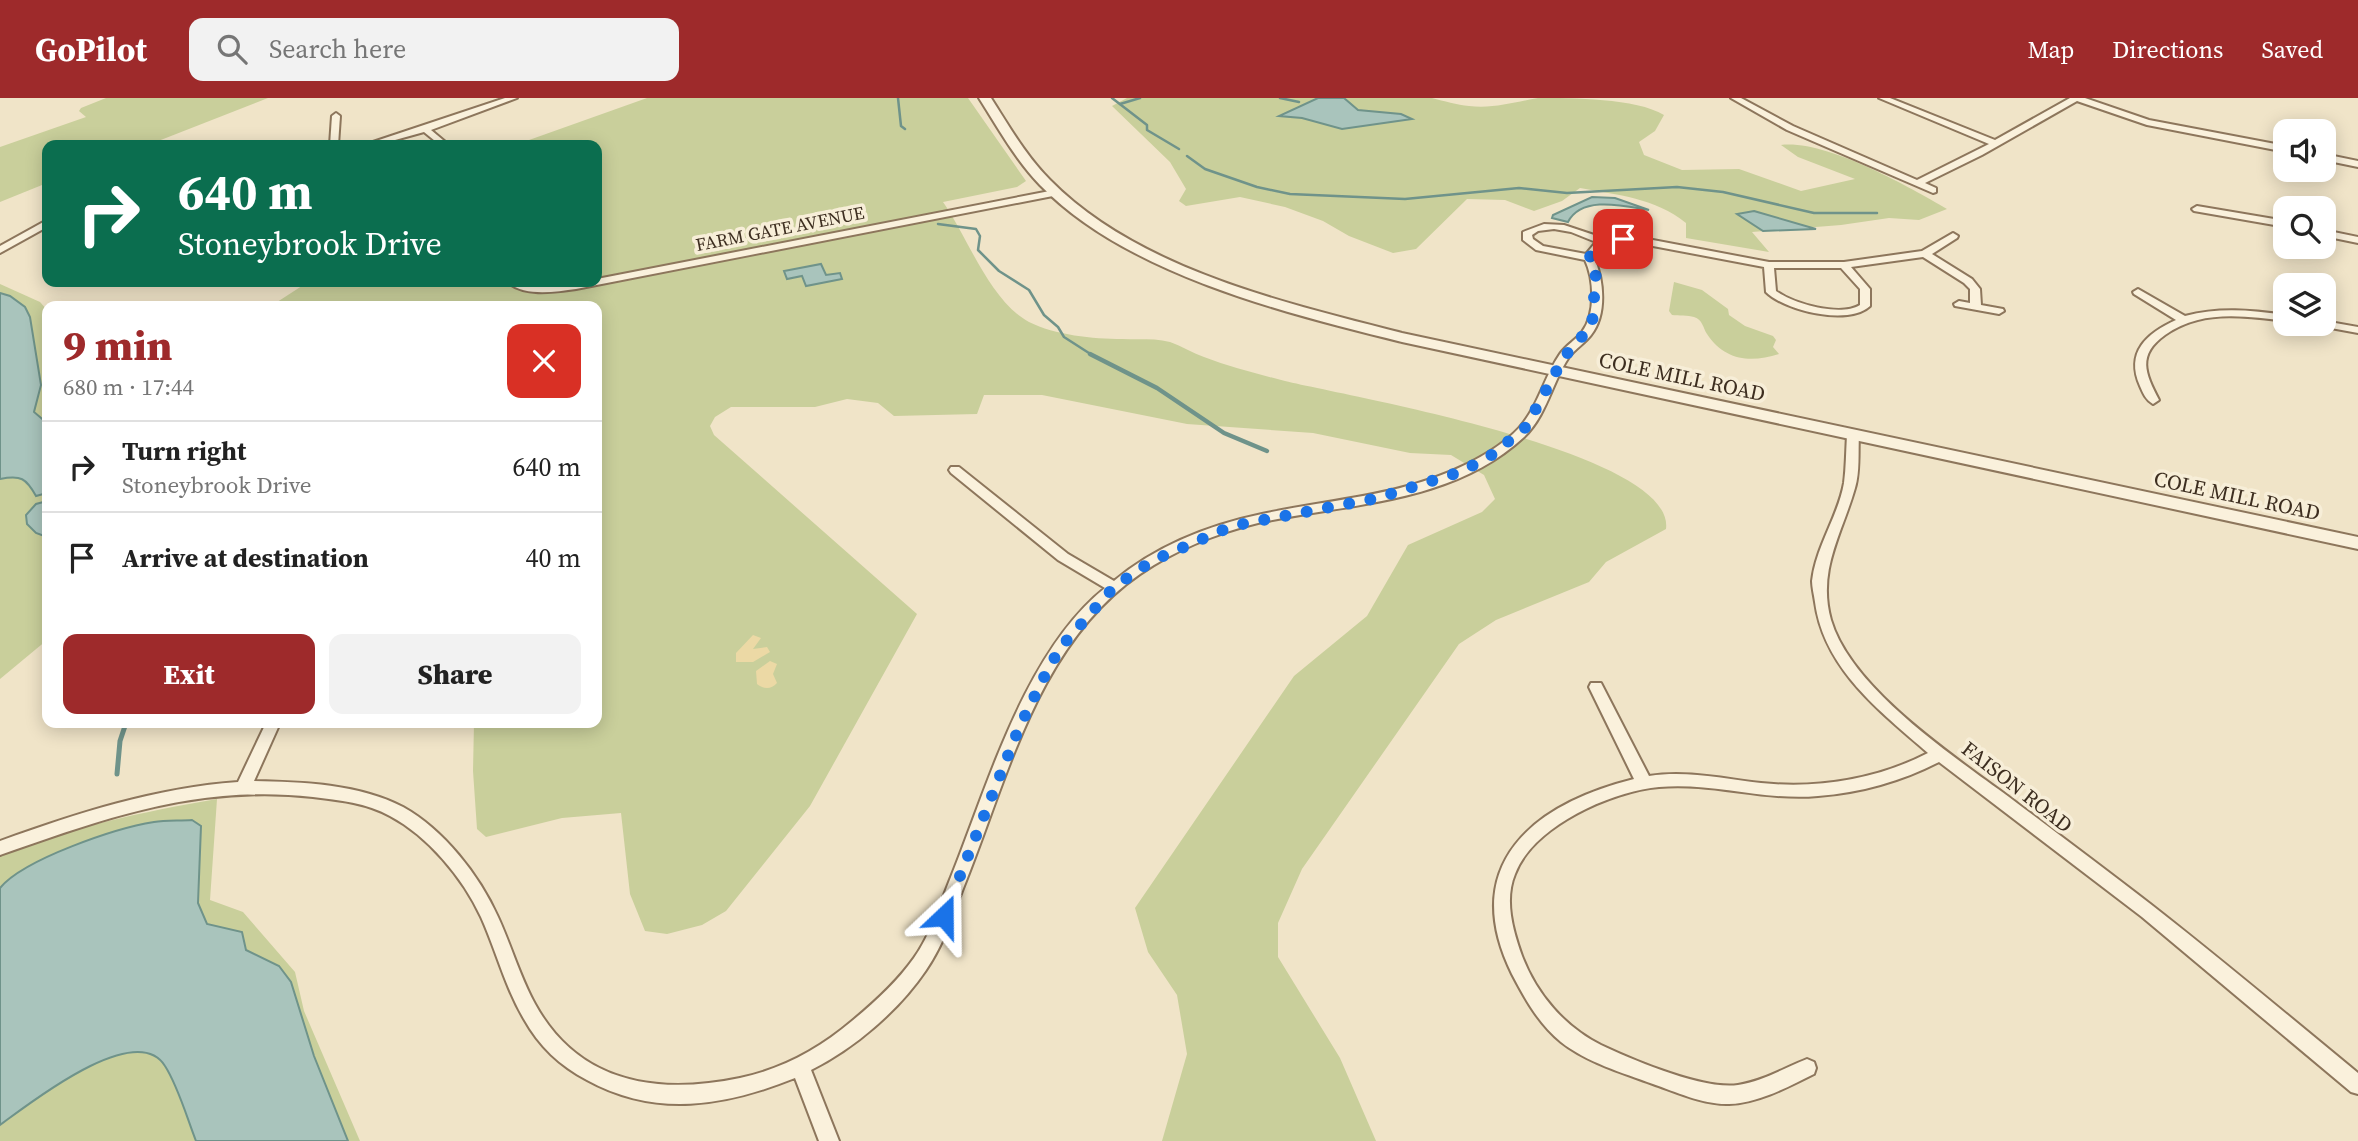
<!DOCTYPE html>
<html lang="en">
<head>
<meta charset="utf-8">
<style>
  :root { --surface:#fff; --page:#f2f2f2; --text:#222; --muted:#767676; --line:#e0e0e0; --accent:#9e2a2b }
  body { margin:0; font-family:"Source Serif 4",serif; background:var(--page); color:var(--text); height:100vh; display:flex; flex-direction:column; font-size:26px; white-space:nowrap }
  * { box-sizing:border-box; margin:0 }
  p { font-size:23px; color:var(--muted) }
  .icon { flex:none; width:38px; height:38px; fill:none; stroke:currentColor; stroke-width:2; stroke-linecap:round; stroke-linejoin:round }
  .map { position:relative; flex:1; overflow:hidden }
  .panel { position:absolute; left:42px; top:203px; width:560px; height:427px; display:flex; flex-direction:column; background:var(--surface); border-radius:14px; box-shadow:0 4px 18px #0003 }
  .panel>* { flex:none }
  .guide { position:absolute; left:42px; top:42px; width:560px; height:147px; border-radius:14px; box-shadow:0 4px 18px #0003; background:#0b6e4f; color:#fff; overflow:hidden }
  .fabs { position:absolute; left:2273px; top:21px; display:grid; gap:14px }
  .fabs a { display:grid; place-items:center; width:63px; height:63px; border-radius:14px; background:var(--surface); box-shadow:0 4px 18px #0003; font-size:35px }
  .pin { position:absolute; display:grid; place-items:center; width:60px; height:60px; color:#fff; margin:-30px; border-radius:14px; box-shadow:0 4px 10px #0006 }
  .me { position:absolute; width:77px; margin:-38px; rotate:23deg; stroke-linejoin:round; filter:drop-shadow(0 0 5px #0008) }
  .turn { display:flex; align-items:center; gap:24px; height:147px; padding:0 21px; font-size:32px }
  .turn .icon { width:91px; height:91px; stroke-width:2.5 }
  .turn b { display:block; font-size:49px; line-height:60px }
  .round { display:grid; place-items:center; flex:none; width:74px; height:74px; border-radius:14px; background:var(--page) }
  .summary { display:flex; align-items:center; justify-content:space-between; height:119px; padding:0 21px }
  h1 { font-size:42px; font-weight:800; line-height:52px; color:var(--accent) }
  .cta { display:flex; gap:14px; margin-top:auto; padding:14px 21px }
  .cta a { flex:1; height:80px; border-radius:14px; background:var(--accent); color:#fff; font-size:28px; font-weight:800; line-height:80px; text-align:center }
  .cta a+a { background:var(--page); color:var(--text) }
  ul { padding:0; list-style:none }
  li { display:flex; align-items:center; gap:21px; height:91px; padding:0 21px; border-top:2px solid var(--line) }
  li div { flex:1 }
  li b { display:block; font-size:26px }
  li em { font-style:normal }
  header { display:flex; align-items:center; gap:42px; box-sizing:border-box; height:98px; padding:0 35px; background:var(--accent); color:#fff }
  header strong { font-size:33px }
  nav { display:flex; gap:38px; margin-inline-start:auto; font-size:24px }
  .search { width:490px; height:63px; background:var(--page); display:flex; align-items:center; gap:18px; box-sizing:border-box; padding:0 24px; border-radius:14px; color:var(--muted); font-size:26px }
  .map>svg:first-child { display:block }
  .green { fill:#c9cf9b }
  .sand { fill:#ecd9a5 }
  .water { fill:#a9c4bc; stroke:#6f938a; stroke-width:2 }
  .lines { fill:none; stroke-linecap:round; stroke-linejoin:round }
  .stream-far2 { stroke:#6f938a; stroke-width:2.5 }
  .stream-far1 { stroke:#6f938a; stroke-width:4.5 }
  .stream { stroke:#6f938a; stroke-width:5 }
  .minor-casing { stroke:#8d765c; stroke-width:4 }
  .tertiary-casing { stroke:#8d765c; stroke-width:4 }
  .minor { fill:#faf1dc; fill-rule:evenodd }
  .tertiary { fill:#faf1dc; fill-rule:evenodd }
  .route { stroke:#1a73e8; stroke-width:12; stroke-dasharray:0 21.6 }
  .labels { text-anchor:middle; stroke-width:7; stroke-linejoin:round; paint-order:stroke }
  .far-street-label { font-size:18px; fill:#3d2e20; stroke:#f7eed8 }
  .street-label { font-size:21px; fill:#3d2e20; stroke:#f7eed8 }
</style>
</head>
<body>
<header>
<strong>GoPilot</strong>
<div class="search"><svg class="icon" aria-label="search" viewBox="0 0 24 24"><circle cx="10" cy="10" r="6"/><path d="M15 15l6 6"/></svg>Search here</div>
<nav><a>Map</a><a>Directions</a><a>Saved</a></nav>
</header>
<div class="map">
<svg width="2358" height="1043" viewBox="0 0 2358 1043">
  <rect width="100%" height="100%" fill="#f0e4c8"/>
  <g class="green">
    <path d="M106 0H268L148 47H47V85L0 104V49L86 19 79 13 81 10Z"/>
    <path d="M647 0H968L1026 83 1017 89 943 104C968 140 990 203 1029 224 1055 237 1093 241 1122 241 1138 242 1155 240 1170 244 1182 248 1192 255 1204 259 1230 269 1258 276 1285 283 1346 298 1676 354 1666 431L1606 464 1589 484 1496 522 1459 546 1302 771 1278 825V859L1340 960 1376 1043H1162L1187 956 1177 897 1148 854 1135 810 1294 578 1367 518 1408 447 1482 414 1495 401 1484 377 1451 357 1410 355 1313 335 1187 326 1042 297H984L977 316 894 318 878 305 847 301 815 309H731L715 319 710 328 714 337 917 516 810 708 726 813 702 827 667 836 645 833 630 796 621 715 562 720 486 739 477 731 473 673 474 625H597V208H271L308 184H597V47H515Z"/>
    <path d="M1127 0H1432C1444 3 1457 7 1469 8 1493 11 1515 4 1538 0 1572 0 1636 0 1664 17L1655 33 1639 44 1644 57 1682 72 1739 71 1801 93 1855 81 1798 59 1781 47C1827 42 1907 88 1947 111L1919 122 1889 120 1841 127 1752 134 1769 154 1686 140V125C1655 100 1618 97 1580 90L1562 103 1534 113 1505 102 1467 101 1416 151 1393 155 1349 138 1323 123 1285 109 1240 99 1186 108 1179 103 1186 91 1170 64 1112 8Z"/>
    <path d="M1674 184 1702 192 1728 211 1729 217 1745 228 1773 238 1776 242 1773 249 1779 256C1751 265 1725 263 1707 236 1703 230 1703 222 1694 219 1688 217 1679 218 1672 217L1669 213Z"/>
    <path d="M0 186 40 204 47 212V542L0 581Z"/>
    <path d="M217 701 210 802 243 814 295 874 304 913 360 1043H0V758C70 729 142 714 217 701Z"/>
  </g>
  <g class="sand">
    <path d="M753 537 761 540 753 551 767 549 770 554 753 564H736V555Z"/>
    <path d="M770 563 777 566 773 576 777 585C771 592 763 591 757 586L756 573Z"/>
  </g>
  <g class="water">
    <path d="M1318 0H1344L1358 12 1401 16 1412 21 1342 31 1302 20 1279 18Z"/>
    <path d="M1592 99 1615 100 1649 112C1624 108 1582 97 1568 124L1552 120 1553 117Z"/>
    <path d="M1754 113 1816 131 1763 133 1737 116Z"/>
    <path d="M821 166 826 177 840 175 842 181 806 188 802 178 787 181 784 173Z"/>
    <path d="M0 195 10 198 25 209 30 219 41 287 34 314 47 325V395L36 398C26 380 21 377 0 381Z"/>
    <path d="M47 403V439L36 435 27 426 26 417 36 406Z"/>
    <path d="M192 722 201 728 198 805 207 826 242 834 246 852 279 868 291 884 314 958 348 1043H196C187 1020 178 988 165 968 136 921 29 1006 0 1027V790C24 761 116 730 154 724 166 722 179 723 192 722Z"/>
  </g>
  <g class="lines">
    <g class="stream-far2">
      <path d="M898 0 901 28 905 31"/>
      <path d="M1112 0 1147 27V32L1179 51"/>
      <path d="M1280 0 1299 4"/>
      <path d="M1120 6 1140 0"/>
      <path d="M1187 58 1205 71 1257 89 1290 96 1405 101 1519 90 1567 95 1677 89 1723 94 1814 115H1877"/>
      <path d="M938 126 976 131 980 138 978 152 999 173 1029 192 1044 217 1058 229 1064 239 1092 257"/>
    </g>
    <path class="stream-far1" d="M1090 256 1157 290 1224 335 1267 353"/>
    <path class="stream" d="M117 676 120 643 126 625"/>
    <defs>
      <g id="minor">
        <path d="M505 0H517L431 32 449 47H440L424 34 377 47H364Z"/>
        <path d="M1731 0H1741L1793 28 1917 82 1989 46 1879 0H1890L1995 42 2070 0H2085L2149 22 2286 48V54L2147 27 2077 3 1982 57 1925 85 1936 90V94L1933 95 1787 32Z"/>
        <path d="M336 15 340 18 338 47H330L332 18Z"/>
        <path d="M2324 56 2358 63V69L2324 62Z"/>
        <path d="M1055 92 1060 95 1058 97 576 191C554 194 525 199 507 184L543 188 597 184V181Z"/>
        <path d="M2197 108 2286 123V129L2194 113 2192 111Z"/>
        <path d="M47 122V129L0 155V148Z"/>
        <path d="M1544 126 1564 127 1603 140 1637 139 1769 164H1844L1922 153 1953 135 1958 138 1957 140 1932 156 1972 181 1980 191 1981 207 2003 211 2004 213 1999 216 1955 208 1954 206 1959 203 1970 205V191L1964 185 1923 159 1851 169 1870 191V208C1849 228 1785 213 1766 194L1764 169 1637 145 1605 146 1594 160C1604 182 1607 217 1591 237 1585 245 1576 250 1569 259 1552 284 1547 317 1524 339 1452 406 1348 405 1258 425 1217 435 1175 452 1140 476 1038 546 1008 679 964 788 953 816 944 846 926 872 899 912 855 950 811 972L839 1043H819L795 980C725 1008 656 1020 587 982 560 968 539 948 524 921 505 889 496 852 481 819 463 780 428 738 390 718 367 705 339 702 313 699 200 686 105 720 0 757V743C78 715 155 690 238 684L266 625H280L254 683C303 684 359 686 403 709 444 732 479 777 498 819 511 847 520 879 535 906 579 986 658 997 740 980 782 971 819 951 852 923 875 904 897 884 914 860 931 836 940 806 951 779 988 687 1025 554 1105 490L1058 462 951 375 949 372 951 369H959L1068 456 1114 483C1156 448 1209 427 1262 416 1332 401 1402 398 1467 366 1485 357 1505 345 1519 330 1538 309 1544 279 1560 256 1566 247 1576 242 1582 234 1596 216 1594 181 1585 162L1536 152 1523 142V134ZM1554 131 1571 134 1596 144 1586 156 1543 148 1533 141 1532 137 1538 133ZM1774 170H1841L1860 191V207C1840 219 1794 206 1776 193Z"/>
        <path d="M2324 132 2358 139V145L2324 138Z"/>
        <path d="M2138 191 2185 218C2219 209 2251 212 2286 217V223C2245 218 2201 211 2165 237 2137 257 2145 275 2159 302L2153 306C2146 302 2143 295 2140 288 2125 254 2147 235 2176 222L2134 196 2133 194Z"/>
        <path d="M2324 223 2358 229V235L2320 228 2319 226H2324Z"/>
        <path d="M1853 333 1859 337C1858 354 1860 374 1855 390 1842 436 1817 472 1831 522 1851 590 1953 658 2009 699 2057 735 2105 771 2153 808 2222 862 2290 919 2358 975V996L2351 994 2142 819 1939 664C1902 683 1860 695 1818 698 1764 703 1712 684 1659 689 1612 693 1533 728 1515 776 1504 802 1513 833 1522 858 1537 897 1565 929 1601 947 1633 962 1703 992 1738 987 1763 983 1784 970 1807 961L1814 964 1816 970 1814 976C1788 989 1758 1005 1729 1006 1704 1007 1676 994 1653 986 1623 975 1586 964 1561 944 1539 926 1525 901 1512 876 1458 766 1534 706 1634 681L1589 589 1591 585H1601L1649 678C1687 672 1724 681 1761 685 1818 691 1878 681 1928 655 1880 613 1824 571 1815 504 1814 497 1812 489 1812 483 1816 448 1838 419 1844 385 1846 370 1846 353 1847 337Z"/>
      </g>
      <path id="tertiary" d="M979 0H991C1009 28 1026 58 1050 82 1137 171 1285 205 1402 235L2358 439V451L1402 244C1285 215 1126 176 1040 87 1015 61 998 30 979 0Z"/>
    </defs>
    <use href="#minor" class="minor-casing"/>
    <use href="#tertiary" class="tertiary-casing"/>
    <use href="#minor" class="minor"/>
    <use href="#tertiary" class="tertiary"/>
  </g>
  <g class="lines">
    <path class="route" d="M944 818 1019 630 1042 583 1060 550 1114 489 1152 463 1232 428 1378 400 1460 374 1489 359 1526 329 1564 259 1592 227 1596 173 1589 160 1602 143 1623 141"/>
  </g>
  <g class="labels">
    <g class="far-street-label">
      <text transform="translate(780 131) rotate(-11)" y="6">FARM GATE AVENUE</text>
    </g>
    <g class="street-label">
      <text transform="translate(1682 279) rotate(12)" y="7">COLE MILL ROAD</text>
      <text transform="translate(2237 398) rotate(12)" y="7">COLE MILL ROAD</text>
      <text transform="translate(2017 689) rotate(38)" y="7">FAISON ROAD</text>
    </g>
  </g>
</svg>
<div class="fabs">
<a><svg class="icon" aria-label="sound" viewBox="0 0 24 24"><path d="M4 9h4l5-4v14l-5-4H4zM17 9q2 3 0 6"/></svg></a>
<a><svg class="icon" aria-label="search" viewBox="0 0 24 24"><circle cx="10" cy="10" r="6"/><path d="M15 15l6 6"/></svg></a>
<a><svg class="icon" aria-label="layers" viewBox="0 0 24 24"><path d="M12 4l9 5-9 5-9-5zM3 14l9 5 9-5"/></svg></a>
</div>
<div class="pin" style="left:1623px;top:141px;background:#d93025"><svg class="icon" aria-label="arrive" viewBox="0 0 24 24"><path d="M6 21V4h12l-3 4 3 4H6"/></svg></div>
<svg class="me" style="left:944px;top:818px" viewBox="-20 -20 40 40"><path d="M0-17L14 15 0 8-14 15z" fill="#1a73e8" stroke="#fff" stroke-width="4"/></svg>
<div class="guide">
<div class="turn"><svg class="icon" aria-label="right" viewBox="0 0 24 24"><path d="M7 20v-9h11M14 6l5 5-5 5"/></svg><div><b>640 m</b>Stoneybrook Drive</div></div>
</div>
<section class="panel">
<div class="summary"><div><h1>9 min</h1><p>680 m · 17:44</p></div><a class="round" style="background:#d93025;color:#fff"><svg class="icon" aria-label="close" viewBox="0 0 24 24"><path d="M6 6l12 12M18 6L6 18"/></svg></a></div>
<ul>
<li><svg class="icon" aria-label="right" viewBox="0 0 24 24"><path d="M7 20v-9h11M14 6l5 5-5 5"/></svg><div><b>Turn right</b><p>Stoneybrook Drive</p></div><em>640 m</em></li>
<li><svg class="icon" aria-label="arrive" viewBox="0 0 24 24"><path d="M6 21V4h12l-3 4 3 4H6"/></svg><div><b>Arrive at destination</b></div><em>40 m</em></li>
</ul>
<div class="cta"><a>Exit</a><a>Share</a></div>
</section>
</div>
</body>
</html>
